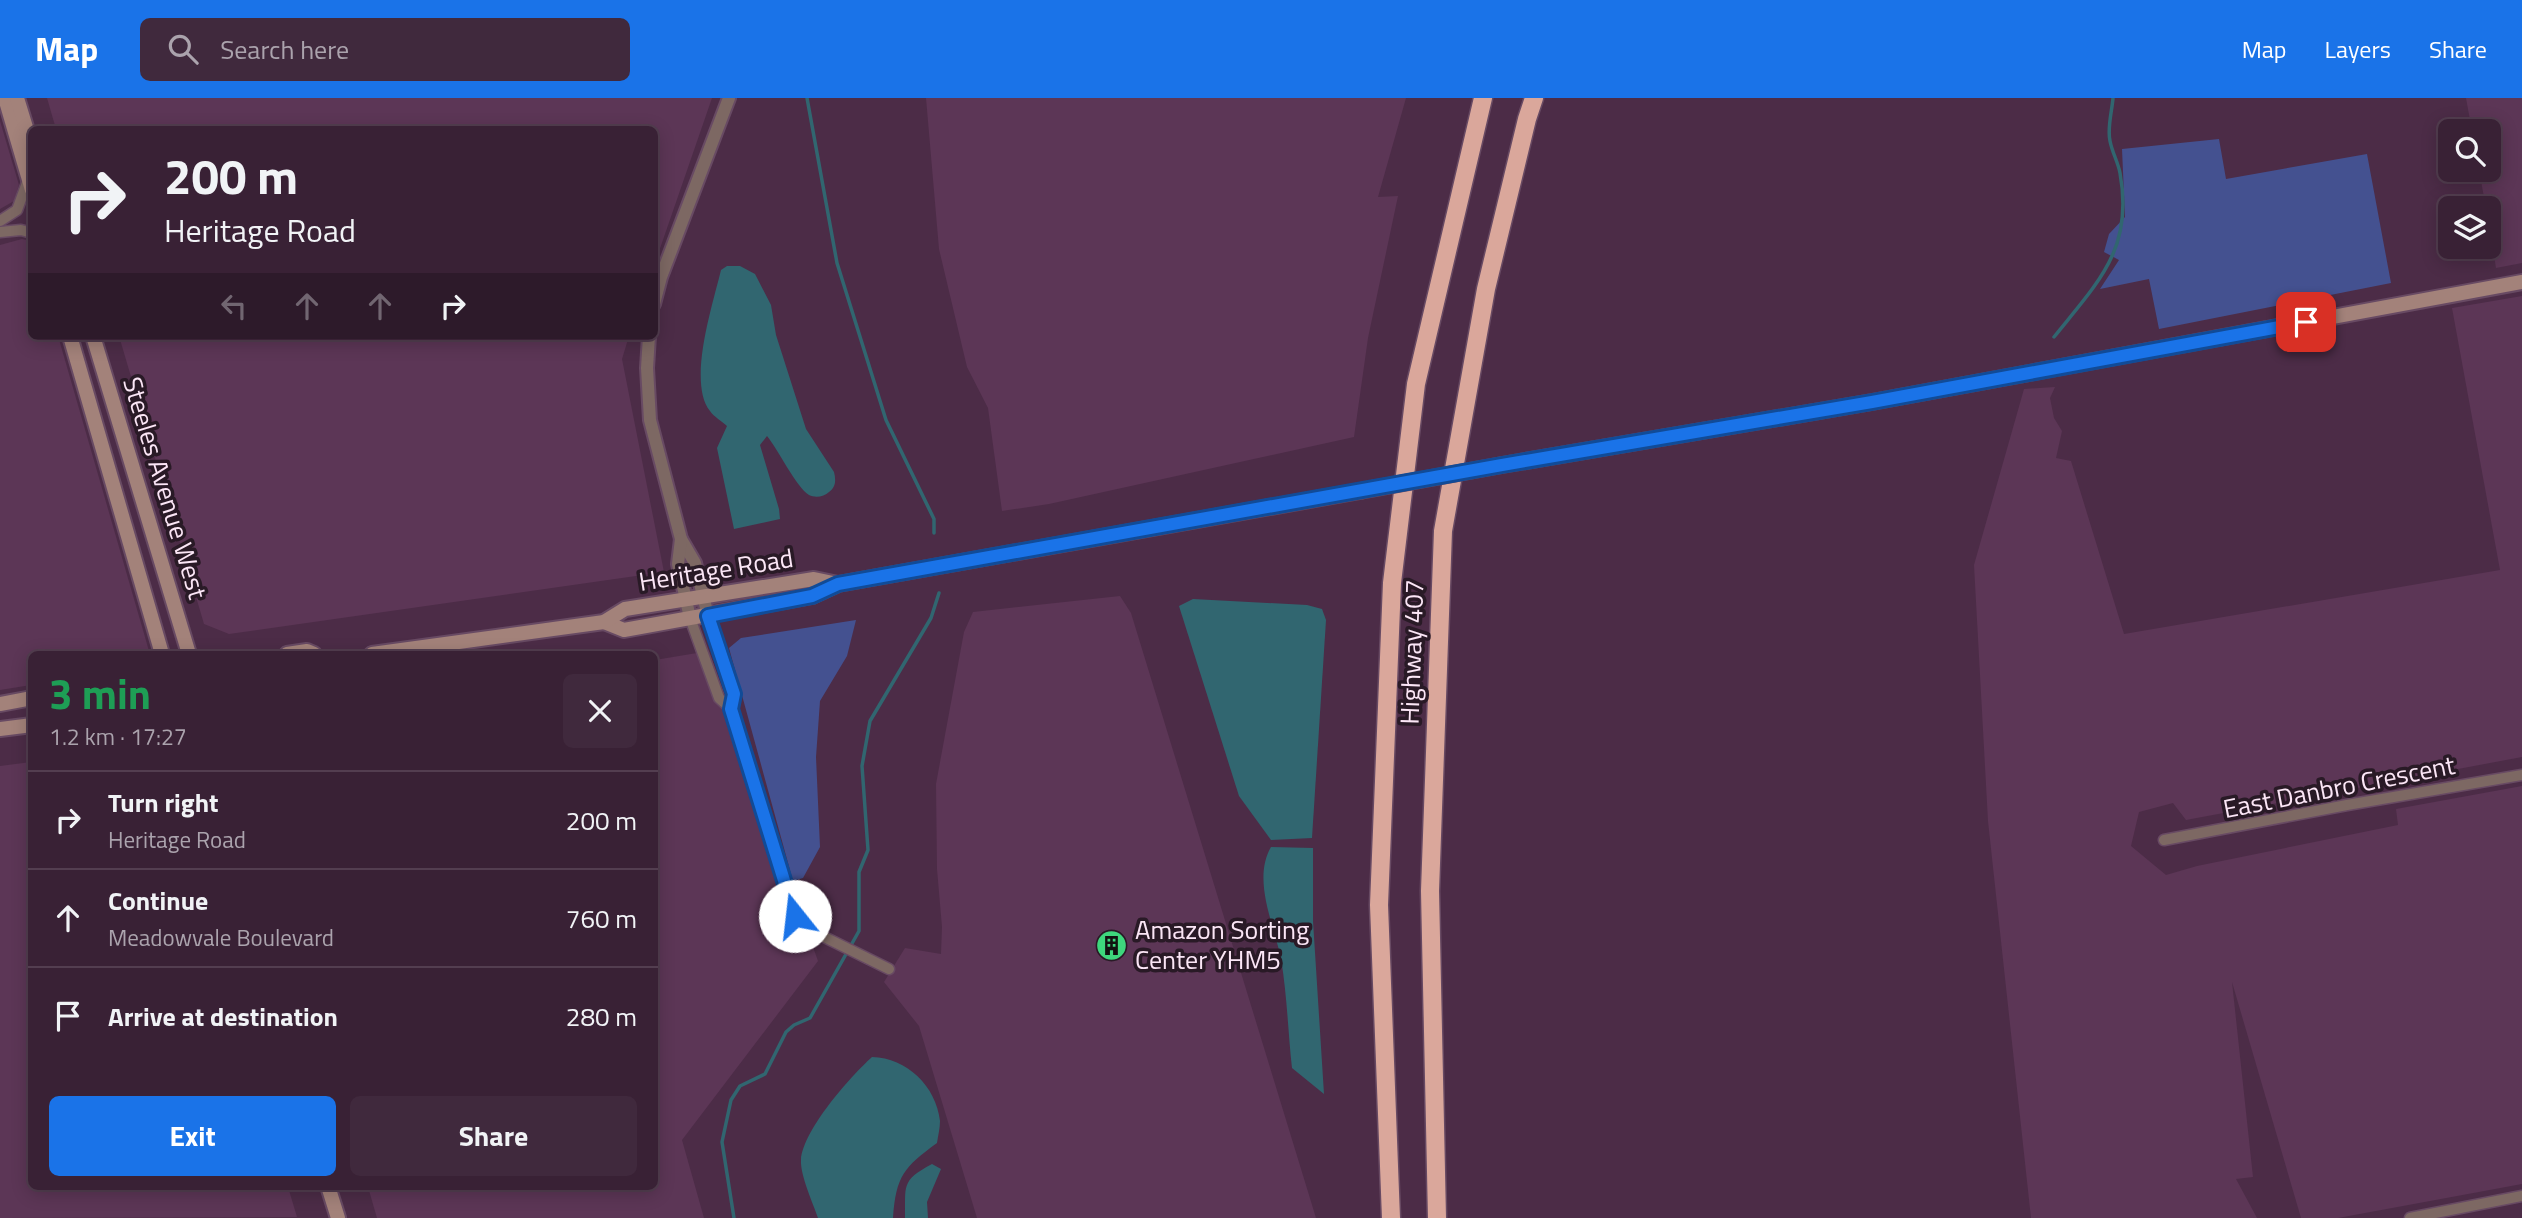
<!DOCTYPE html>
<html lang="en">
<head>
<meta charset="utf-8">
<style>
  :root { --surface:#392135; --page:#40293d; --text:#f1f3f6; --muted:#aba3ad; --line:#533e50; --accent:#1a73e8 }
  body { margin:0; font-family:"Titillium Web",sans-serif; background:var(--page); color:var(--text); height:100vh; display:flex; flex-direction:column; font-size:26px; white-space:nowrap }
  * { box-sizing:border-box; margin:0 }
  p { font-size:23px; color:var(--muted) }
  .icon { flex:none; width:38px; height:38px; fill:none; stroke:currentColor; stroke-width:2; stroke-linecap:round; stroke-linejoin:round }
  .map { position:relative; flex:1; overflow:hidden }
  .side { position:absolute; left:28px; top:553px; width:630px; height:539px; display:flex; flex-direction:column; background:var(--surface); border-radius:10px; box-shadow:0 4px 18px #0003,0 0 0 2px var(--line) }
  .side>* { flex:none }
  .hud { position:absolute; left:28px; top:28px; width:630px; height:214px; border-radius:10px; box-shadow:0 4px 18px #0003,0 0 0 2px var(--line); background:#392135; color:var(--text); overflow:hidden }
  .tools { position:absolute; left:2438px; top:21px; display:grid; gap:14px }
  .tools a { display:grid; place-items:center; width:63px; height:63px; border-radius:10px; background:var(--surface); box-shadow:0 4px 18px #0003,0 0 0 2px var(--line); font-size:35px }
  .pin { position:absolute; display:grid; place-items:center; width:60px; height:60px; color:#fff; margin:-30px; border-radius:14px; box-shadow:0 4px 10px #0006 }
  .me { position:absolute; width:77px; margin:-38px; rotate:344deg; stroke-linejoin:round; filter:drop-shadow(0 0 5px #0008) }
  .turn { display:flex; align-items:center; gap:24px; height:147px; padding:0 21px; font-size:32px }
  .turn .icon { width:91px; height:91px; stroke-width:2.5 }
  .turn b { display:block; font-size:49px; line-height:60px }
  .lanes { display:flex; align-items:center; height:66px; padding:0 21px; background:#0003; justify-content:center; gap:35px; direction:ltr }
  .lanes .off { opacity:.35 }
  .round { display:grid; place-items:center; flex:none; width:74px; height:74px; border-radius:10px; background:var(--page) }
  .headline { display:flex; align-items:center; justify-content:space-between; height:119px; padding:0 21px }
  h1 { font-size:42px; font-weight:700; line-height:52px; color:#1e9e55 }
  .cta { display:flex; gap:14px; margin-top:auto; padding:14px 21px }
  .cta a { flex:1; height:80px; border-radius:10px; background:var(--accent); color:#fff; font-size:28px; font-weight:700; line-height:80px; text-align:center }
  .cta a+a { background:var(--page); color:var(--text) }
  ul { padding:0; list-style:none }
  li { display:flex; align-items:center; gap:21px; height:98px; padding:0 21px; border-top:2px solid var(--line) }
  li div { flex:1 }
  li b { display:block; font-size:26px }
  li em { font-style:normal }
  header { display:flex; align-items:center; gap:42px; box-sizing:border-box; height:98px; padding:0 35px; background:var(--accent); color:#fff }
  header strong { font-size:33px }
  nav { display:flex; gap:38px; margin-inline-start:auto; font-size:24px }
  .search { width:490px; height:63px; background:var(--page); display:flex; align-items:center; gap:18px; box-sizing:border-box; padding:0 24px; border-radius:10px; color:var(--muted); font-size:26px }
  .map>svg:first-child { display:block }
  .built { fill:#5c3656 }
  .green { fill:#445190 }
  .water { fill:#316670 }
  .lines { fill:none; stroke-linecap:round; stroke-linejoin:round }
  .stream { stroke:#316670; stroke-width:3.5 }
  .minor-casing { stroke:#684a63; stroke-width:13 }
  .tertiary-casing { stroke:#684a63; stroke-width:16 }
  .secondary-casing { stroke:#684a63; stroke-width:18 }
  .motorway-casing { stroke:#684a63; stroke-width:21 }
  .minor { stroke:#7d6863; stroke-width:10 }
  .tertiary { stroke:#7d6863; stroke-width:12 }
  .secondary { stroke:#a3827a; stroke-width:14 }
  .motorway { stroke:#daa79b; stroke-width:18 }
  .secondary-bridge-casing { stroke:#684a63; stroke-width:18; stroke-linecap:butt }
  .secondary-bridge { stroke:#a3827a; stroke-width:14 }
  .route-casing { stroke:#114b97; stroke-width:18 }
  .route { stroke:#1a73e8; stroke-width:12 }
  .labels { text-anchor:middle; stroke-width:7; stroke-linejoin:round; paint-order:stroke }
  .street-label { font-size:26px; fill:#fbe6f6; stroke:#291a26 }
  .poi-label { font-size:26px; fill:#fbe6f6; stroke:#291a26; text-anchor:start }
</style>
</head>
<body>
<header>
<strong>Map</strong>
<div class="search"><svg class="icon" aria-label="search" viewBox="0 0 24 24"><circle cx="10" cy="10" r="6"/><path d="M15 15l6 6"/></svg>Search here</div>
<nav><a>Map</a><a>Layers</a><a>Share</a></nav>
</header>
<div class="map">
<svg width="2522" height="1120" viewBox="0 0 2522 1120">
  <rect width="100%" height="100%" fill="#4c2c47"/>
  <g class="built">
    <path d="M47 0H712L655 165 654 32 56 31Z"/>
    <path d="M926 0H1406L1378 99 1398 98 1368 240 1354 339 1049 406 1002 413 988 310 967 269 939 151Z"/>
    <path d="M2466 0H2522V165L2496 170 2489 126 2488 110H2486L2479 72H2488V33H2472Z"/>
    <path d="M0 23 19 87 14 103 0 111Z"/>
    <path d="M22 141 31 143 32 238H58L149 553V556H32L31 587 0 592V147Z"/>
    <path d="M2522 198V659L2186 722 2173 705 2139 714 2131 748 2166 777 2197 768 2398 727 2396 711 2522 688V1086L2338 1120H2301L2232 884 2253 1079 2236 1081 2257 1120H2031L1988 723 1974 467 2024 291 2055 289 2050 300 2054 320 2062 333 2056 360 2071 363 2124 536 2500 472 2452 210Z"/>
    <path d="M119 238H629L622 261 664 474 229 536 204 526Z"/>
    <path d="M1120 498 1131 515 1316 1120H977L919 928 884 884 905 850 941 856 942 829 937 771 936 686 964 534 973 514Z"/>
    <path d="M709 553 818 863 682 1042 704 1120H377L368 1089 654 1088 655 562Z"/>
    <path d="M31 664 32 1088 288 1089 297 1119 0 1120V668Z"/>
  </g>
  <g class="green">
    <path d="M2219 41 2226 81 2367 56 2391 185 2159 231 2149 181 2100 191 2119 162 2104 154 2109 136 2125 119 2122 51Z"/>
    <path d="M856 522 847 558 820 603 816 659 820 749 803 780 793 783 729 550 741 540Z"/>
  </g>
  <g class="water">
    <path d="M727 168H740L755 176 771 207 776 237 806 331 834 374C836 382 836 389 829 394 824 399 815 400 809 397 797 390 777 350 767 338L760 347 779 411 780 421 734 431 717 350 727 328C722 323 714 319 710 313 687 284 713 206 721 172Z"/>
    <path d="M1193 501 1307 507 1322 511 1326 522 1312 740 1271 742 1239 698 1179 508Z"/>
    <path d="M1271 749 1313 750V823L1324 996 1292 970C1288 934 1287 896 1281 861 1274 826 1252 782 1271 749Z"/>
    <path d="M872 959C907 960 936 988 940 1023 940 1030 938 1038 937 1045 904 1069 896 1078 893 1120H818C813 1105 800 1077 801 1062 803 1032 850 979 872 959Z"/>
    <path d="M932 1066 941 1071 927 1104 928 1120H905C906 1088 900 1083 932 1066Z"/>
  </g>
  <g class="lines">
    <g class="stream">
      <path d="M807 0 837 165 886 322 934 421V435"/>
      <path d="M2054 239C2098 184 2134 151 2120 75 2118 64 2112 54 2110 43 2107 30 2112 13 2113 0"/>
      <path d="M734 1120 722 1044 731 1002 740 988 765 976 786 934 794 927 810 920 859 833V774L868 752 862 668 870 623 931 520 939 495"/>
    </g>
    <defs>
      <g id="minor">
        <path d="M0 123 17 112 28 82"/>
        <path d="M0 134 21 132 32 135"/>
        <path d="M708 518 734 596 731 611 795 818 804 829 889 871"/>
        <path d="M690 520 719 600 731 611"/>
        <path d="M2164 742 2347 707 2522 677"/>
        <path d="M2410 1120 2522 1098"/>
      </g>
      <g id="tertiary">
        <path d="M654 206 661 179 729 0"/>
        <path d="M649 238 647 270 650 322 681 441 695 465 708 518"/>
        <path d="M681 441 678 466 690 520"/>
      </g>
      <g id="secondary">
        <path d="M5 0 32 92"/>
        <path d="M17 0 32 49"/>
        <path d="M70 238 162 556"/>
        <path d="M93 238 189 556"/>
        <path d="M1502 367 1872 304 2522 184"/>
        <path d="M604 524 624 532 812 498 838 486 1360 393"/>
        <path d="M287 556 307 553 314 556"/>
        <path d="M372 556 604 524 625 511 814 481 838 486"/>
        <path d="M0 606 32 600"/>
        <path d="M0 631 32 627"/>
        <path d="M328 1088 338 1120"/>
      </g>
      <g id="motorway">
        <path d="M1391 1120 1379 807 1392 485 1416 286 1483 0"/>
        <path d="M1437 1120 1430 793 1443 433 1486 191 1527 21 1534 0"/>
      </g>
    </defs>
    <use href="#minor" class="minor-casing"/>
    <use href="#tertiary" class="tertiary-casing"/>
    <use href="#secondary" class="secondary-casing"/>
    <use href="#motorway" class="motorway-casing"/>
    <use href="#minor" class="minor"/>
    <use href="#tertiary" class="tertiary"/>
    <use href="#secondary" class="secondary"/>
    <use href="#motorway" class="motorway"/>
    <defs>
      <path id="secondary-bridge" d="M1360 393 1502 367"/>
    </defs>
    <use href="#secondary-bridge" class="secondary-bridge-casing"/>
    <use href="#secondary-bridge" class="secondary-bridge"/>
  </g>
  <g class="lines">
    <defs>
      <path id="route" d="M795 818 731 611 734 596 708 518 812 498 838 486 1502 367 1872 304 2306 224"/>
    </defs>
    <use href="#route" class="route-casing"/>
    <use href="#route" class="route"/>
  </g>
  <defs>
    <symbol id="building-disc" viewBox="-11 -11 22 22"><circle r="9.5" fill="#3ed77d" stroke="#291a26"/><path d="M-4-6H4V6H1V3H-1V6H-4ZM-2.5-4.3h1.7v1.8h-1.7ZM.8-4.3h1.7v1.8H.8ZM-2.5-1h1.7V.8h-1.7ZM.8-1h1.7V.8H.8Z" fill="#111"/></symbol>
  </defs>
  <g fill-rule="evenodd">
    <use href="#building-disc" x="1094" y="830" width="35" height="35"/>
  </g>
  <g class="labels">
    <g class="street-label">
      <text transform="translate(165 390) rotate(73)" y="9">Steeles Avenue West</text>
      <text transform="translate(716 472) rotate(-9)" y="9">Heritage Road</text>
      <text transform="translate(1412 554) rotate(-88)" y="9">Highway 407</text>
      <text transform="translate(2339 689) rotate(-11)" y="9">East Danbro Crescent</text>
    </g>
    <g class="poi-label">
      <text x="1135" y="841">Amazon Sorting<tspan x="1135" dy="30">Center YHM5</tspan></text>
    </g>
  </g>
</svg>
<div class="tools">
<a><svg class="icon" aria-label="search" viewBox="0 0 24 24"><circle cx="10" cy="10" r="6"/><path d="M15 15l6 6"/></svg></a>
<a><svg class="icon" aria-label="layers" viewBox="0 0 24 24"><path d="M12 4l9 5-9 5-9-5zM3 14l9 5 9-5"/></svg></a>
</div>
<div class="pin" style="left:2306px;top:224px;background:#d93025"><svg class="icon" aria-label="arrive" viewBox="0 0 24 24"><path d="M6 21V4h12l-3 4 3 4H6"/></svg></div>
<svg class="me" style="left:795px;top:818px" viewBox="-20 -20 40 40"><circle r="19" fill="#fff"/><path d="M0-13L10 11 0 6-10 11z" fill="#1a73e8"/></svg>
<div class="hud">
<div class="turn"><svg class="icon" aria-label="right" viewBox="0 0 24 24"><path d="M7 20v-9h11M14 6l5 5-5 5"/></svg><div><b>200 m</b>Heritage Road</div></div>
<div class="lanes"><svg class="icon off" aria-label="left" viewBox="0 0 24 24"><path d="M17 20v-9H6M10 6l-5 5 5 5"/></svg><svg class="icon off" aria-label="ahead" viewBox="0 0 24 24"><path d="M12 20V5M6 11l6-6 6 6"/></svg><svg class="icon off" aria-label="ahead" viewBox="0 0 24 24"><path d="M12 20V5M6 11l6-6 6 6"/></svg><svg class="icon" aria-label="right" viewBox="0 0 24 24"><path d="M7 20v-9h11M14 6l5 5-5 5"/></svg></div>
</div>
<section class="side">
<div class="headline"><div><h1>3 min</h1><p>1.2 km · 17:27</p></div><a class="round"><svg class="icon" aria-label="close" viewBox="0 0 24 24"><path d="M6 6l12 12M18 6L6 18"/></svg></a></div>
<ul>
<li><svg class="icon" aria-label="right" viewBox="0 0 24 24"><path d="M7 20v-9h11M14 6l5 5-5 5"/></svg><div><b>Turn right</b><p>Heritage Road</p></div><em>200 m</em></li>
<li><svg class="icon" aria-label="ahead" viewBox="0 0 24 24"><path d="M12 20V5M6 11l6-6 6 6"/></svg><div><b>Continue</b><p>Meadowvale Boulevard</p></div><em>760 m</em></li>
<li><svg class="icon" aria-label="arrive" viewBox="0 0 24 24"><path d="M6 21V4h12l-3 4 3 4H6"/></svg><div><b>Arrive at destination</b></div><em>280 m</em></li>
</ul>
<div class="cta"><a>Exit</a><a>Share</a></div>
</section>
</div>
</body>
</html>
